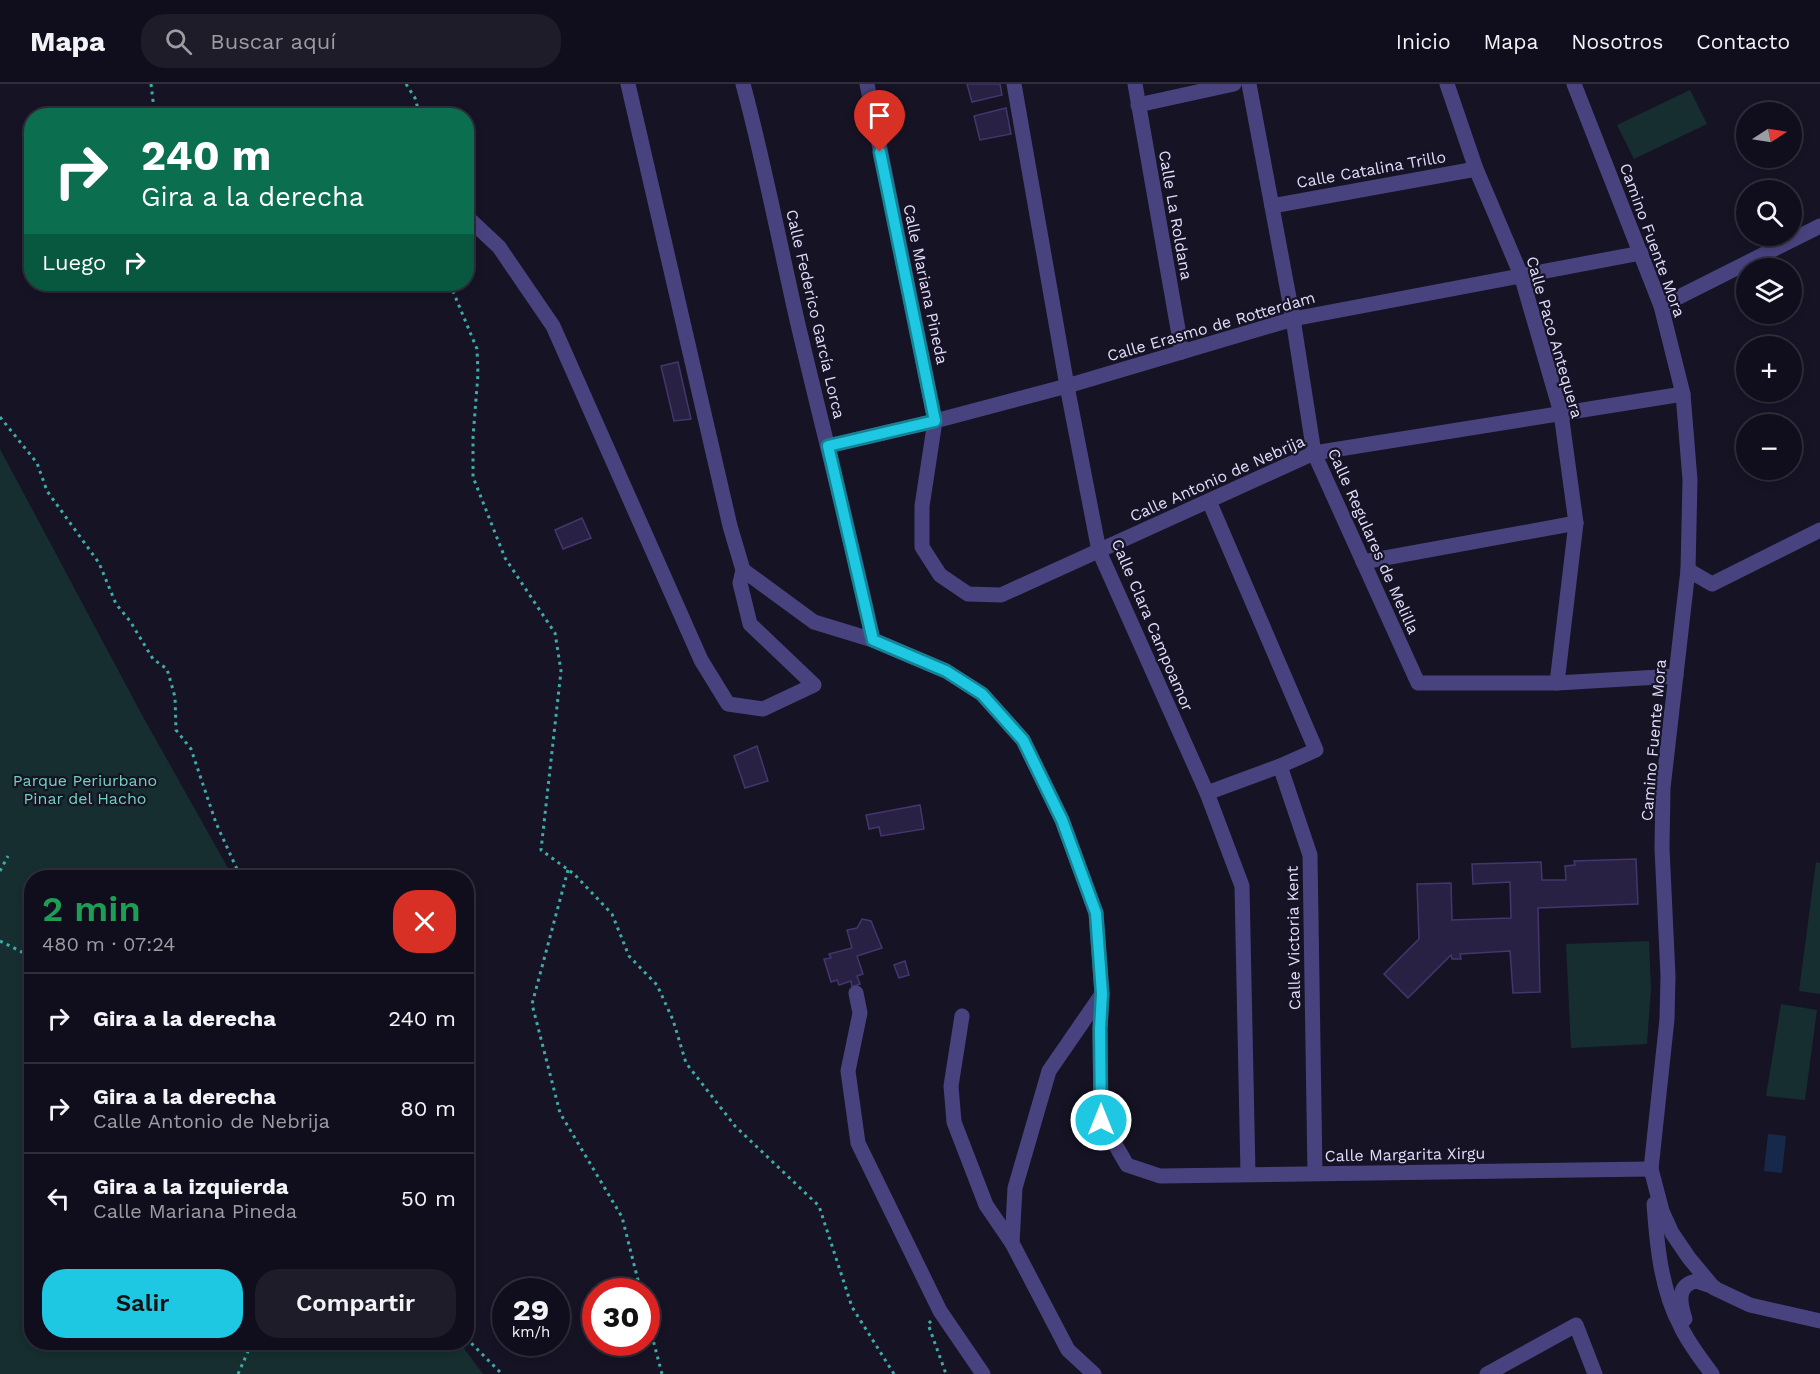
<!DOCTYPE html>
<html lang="es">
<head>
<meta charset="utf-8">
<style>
  :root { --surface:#100e1c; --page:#1e1c29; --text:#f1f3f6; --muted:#9c9ca3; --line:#302e3b; --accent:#1fc8e2 }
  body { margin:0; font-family:"Work Sans",sans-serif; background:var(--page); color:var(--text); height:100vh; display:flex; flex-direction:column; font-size:22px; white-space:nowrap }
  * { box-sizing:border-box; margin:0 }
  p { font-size:20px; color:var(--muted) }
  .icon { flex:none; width:33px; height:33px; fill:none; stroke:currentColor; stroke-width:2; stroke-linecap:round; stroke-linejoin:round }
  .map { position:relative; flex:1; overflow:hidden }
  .drawer { position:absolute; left:24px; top:786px; width:450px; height:480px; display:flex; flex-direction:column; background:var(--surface); border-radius:24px; box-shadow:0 3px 9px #0003,0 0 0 2px var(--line) }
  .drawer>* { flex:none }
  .guide { position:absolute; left:24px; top:24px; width:450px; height:183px; border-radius:24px; box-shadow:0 3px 9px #0003,0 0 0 2px var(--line); background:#0b6e4f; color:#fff; overflow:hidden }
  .needle { width:39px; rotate:78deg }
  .fabs { position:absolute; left:1736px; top:18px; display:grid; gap:12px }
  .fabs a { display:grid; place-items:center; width:66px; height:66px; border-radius:50%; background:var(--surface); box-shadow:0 3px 9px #0003,0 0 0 2px var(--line); font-size:30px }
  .speed { position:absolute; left:492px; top:1194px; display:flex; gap:12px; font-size:30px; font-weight:700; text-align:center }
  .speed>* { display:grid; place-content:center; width:78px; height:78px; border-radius:50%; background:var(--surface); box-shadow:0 3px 9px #0003,0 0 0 2px var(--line); line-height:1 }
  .speed small { font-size:15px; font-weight:400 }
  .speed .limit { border:9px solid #d22; background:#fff; color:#111 }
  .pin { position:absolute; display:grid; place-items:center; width:51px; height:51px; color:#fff; margin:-62px -26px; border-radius:50% 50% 50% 0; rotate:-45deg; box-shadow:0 0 6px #0007 }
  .pin .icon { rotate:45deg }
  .me { position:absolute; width:66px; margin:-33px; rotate:0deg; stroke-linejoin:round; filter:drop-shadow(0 0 4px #0008) }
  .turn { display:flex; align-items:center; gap:21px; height:126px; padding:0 18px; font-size:27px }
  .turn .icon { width:78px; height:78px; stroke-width:2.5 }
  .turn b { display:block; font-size:42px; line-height:51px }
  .then { display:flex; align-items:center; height:57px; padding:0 18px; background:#0003; gap:12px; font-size:22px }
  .round { display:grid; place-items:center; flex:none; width:63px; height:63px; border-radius:24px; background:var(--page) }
  .overview { display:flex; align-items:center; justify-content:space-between; height:102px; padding:0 18px }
  h1 { font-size:36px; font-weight:600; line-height:45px; color:#1e9e55 }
  .action { display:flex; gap:12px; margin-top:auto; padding:12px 18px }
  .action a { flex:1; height:69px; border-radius:24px; background:var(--accent); color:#111; font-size:24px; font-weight:600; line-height:69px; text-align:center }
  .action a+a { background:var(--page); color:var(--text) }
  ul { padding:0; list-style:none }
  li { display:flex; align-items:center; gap:18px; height:90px; padding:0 18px; border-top:2px solid var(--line) }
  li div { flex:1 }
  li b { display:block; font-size:22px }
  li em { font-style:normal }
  header { display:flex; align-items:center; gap:36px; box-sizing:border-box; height:84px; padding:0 30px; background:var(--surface); border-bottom:2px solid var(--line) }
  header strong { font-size:28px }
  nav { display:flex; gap:33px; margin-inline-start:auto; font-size:21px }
  .search { width:420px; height:54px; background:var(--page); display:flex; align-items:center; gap:15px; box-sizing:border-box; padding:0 21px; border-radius:24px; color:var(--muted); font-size:22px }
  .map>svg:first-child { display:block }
  .green { fill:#162e2f }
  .water { fill:#17294a }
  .building { fill:#292144; stroke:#43366d; stroke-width:1.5 }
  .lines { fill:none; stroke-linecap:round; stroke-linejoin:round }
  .path { stroke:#3faba8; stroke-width:3; stroke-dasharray:3 4.5; stroke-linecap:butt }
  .minor { stroke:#48437e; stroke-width:15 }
  .route-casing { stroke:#148293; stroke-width:15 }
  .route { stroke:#1fc8e2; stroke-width:10 }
  .labels { text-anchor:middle; stroke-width:4.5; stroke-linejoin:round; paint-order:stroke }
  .street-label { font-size:16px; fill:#e0dbfa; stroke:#161325 }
  .park-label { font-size:16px; fill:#70d2bd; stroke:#161325 }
</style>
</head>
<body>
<header>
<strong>Mapa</strong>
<div class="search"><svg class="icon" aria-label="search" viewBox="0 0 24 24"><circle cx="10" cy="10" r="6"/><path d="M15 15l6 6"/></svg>Buscar aquí</div>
<nav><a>Inicio</a><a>Mapa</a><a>Nosotros</a><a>Contacto</a></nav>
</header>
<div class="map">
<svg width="1820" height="1290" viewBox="0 0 1820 1290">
  <rect width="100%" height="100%" fill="#161325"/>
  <g class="green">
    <path d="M1690 6 1707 40 1634 75 1617 41Z"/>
    <path d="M0 365 142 631 233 793 32 794V1258L460 1259 483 1290H0Z"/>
    <path d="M1816 778 1820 779V910L1799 907Z"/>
    <path d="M1649 857 1651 904 1647 960 1571 964 1566 860Z"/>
    <path d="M1781 920 1817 926 1805 1016 1766 1012Z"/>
  </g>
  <path class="water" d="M1768 1050 1786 1052 1782 1089 1764 1087Z"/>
  <g class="building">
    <path d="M967 0H1000L1002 11 972 18Z"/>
    <path d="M1006 24 1011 50 980 56 974 32Z"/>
    <path d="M678 278 691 335 674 337 661 282Z"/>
    <path d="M582 434 591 454 563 465 555 446Z"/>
    <path d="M757 662 768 697 745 704 734 672Z"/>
    <path d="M920 721 924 745 881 752 879 743 869 745 866 731Z"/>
    <path d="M1636 775 1638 820 1538 824 1540 908 1513 909 1510 867 1460 870 1461 875H1452L1451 871 1408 914 1384 890 1419 855 1417 800 1451 799 1452 836 1511 834 1510 798 1473 800 1472 780 1541 778 1542 796H1566L1565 782 1575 781 1574 777Z"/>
    <path d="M862 835 871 837 882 864 857 872 863 890 857 892 860 900 852 903 851 897 839 901 837 896 831 898 824 875 831 874 829 870 852 864 847 846 857 844Z"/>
    <path d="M905 877 909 891 899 894 894 881Z"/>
  </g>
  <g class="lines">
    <g class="path">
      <path d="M151 0 154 25 170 32"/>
      <path d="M406 0 415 14 420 32"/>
      <path d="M450 200 477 265 478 290 473 353V393L505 474 555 549 561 587 541 766 574 790 612 830 629 872 657 901 673 936 686 979 735 1042 819 1122 852 1223 894 1290"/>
      <path d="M0 333 37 379 47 407 99 479 116 520 130 537 153 575 167 585 175 613 176 646 191 665 216 739 241 794"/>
      <path d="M568 786 532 920 560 1029 622 1133 641 1208"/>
      <path d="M0 787 8 772"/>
      <path d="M0 857 32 873"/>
      <path d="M646 1229 662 1290"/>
      <path d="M931 1237 928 1240 946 1290"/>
      <path d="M466 1254 502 1290"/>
      <path d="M238 1290 250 1263V1258"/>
    </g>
    <g class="minor">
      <path d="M743 0C764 78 779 157 797 236 822 343 850 449 873 556"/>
      <path d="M867 0 935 337 1067 302 1293 235 1641 169"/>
      <path d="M1014 0 1067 302 1099 467 1207 709 1242 802 1248 1090"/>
      <path d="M1135 0 1182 268"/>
      <path d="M1249 0 1293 235 1314 369 1418 599H1557L1676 592"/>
      <path d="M1447 0 1476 85 1521 191 1561 329 1576 439 1557 599"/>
      <path d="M1574 0 1661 222 1683 310 1690 396 1688 486 1663 704 1662 764 1668 892 1667 935 1651 1085 1662 1127 1672 1149 1689 1174 1714 1204 1750 1221 1820 1237"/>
      <path d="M1138 21 1234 0"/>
      <path d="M1272 122 1476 85"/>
      <path d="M466 132 499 163 553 242 701 576 728 620 763 625 814 601 750 540 740 499 743 486 730 442 628 0"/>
      <path d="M1661 222 1820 142"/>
      <path d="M828 362 935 337 922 422V463L940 491 968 510 1001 511 1314 369 1683 310"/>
      <path d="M1209 417 1316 666 1280 682 1310 771 1315 1089"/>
      <path d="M1363 478 1576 439"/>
      <path d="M743 486 814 538 873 556 946 587 982 610 1023 656 1062 736 1096 829 1102 910 1100 945 1101 1036 1127 1081 1160 1092 1651 1085"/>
      <path d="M1688 486 1712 500 1820 446"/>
      <path d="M1207 709 1280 682"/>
      <path d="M856 909 860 929 848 987 858 1059 940 1227 983 1290"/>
      <path d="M962 932 951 1002 954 1038 986 1121 1012 1159"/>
      <path d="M1654 1120C1657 1162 1661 1206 1681 1243 1689 1260 1701 1275 1712 1290"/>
      <path d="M1685 1235C1680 1220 1676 1201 1696 1197L1714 1203"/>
      <path d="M1094 1290 1068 1266 1012 1159 1015 1104 1049 987 1102 910"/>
      <path d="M1487 1290 1576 1241 1595 1290"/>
    </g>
  </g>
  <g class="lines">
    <defs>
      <path id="route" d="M880 68 935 337 828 362 873 556 946 587 982 610 1023 656 1062 736 1096 829 1102 910 1100 945 1101 1036"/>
    </defs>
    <use href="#route" class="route-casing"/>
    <use href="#route" class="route"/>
  </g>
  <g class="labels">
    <g class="street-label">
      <text transform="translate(1371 85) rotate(-10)" y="6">Calle Catalina Trillo</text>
      <text transform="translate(1176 131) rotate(80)" y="6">Calle La Roldana</text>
      <text transform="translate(1653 156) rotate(70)" y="6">Camino Fuente Mora</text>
      <text transform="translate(926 200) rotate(78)" y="6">Calle Mariana Pineda</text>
      <text transform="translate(816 230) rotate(77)" y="6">Calle Federico García Lorca</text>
      <text transform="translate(1211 242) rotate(-16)" y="6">Calle Erasmo de Rotterdam</text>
      <text transform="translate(1555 253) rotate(74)" y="6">Calle Paco Antequera</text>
      <text transform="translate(1217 394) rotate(-24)" y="6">Calle Antonio de Nebrija</text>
      <text transform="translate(1374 457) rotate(66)" y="6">Calle Regulares de Melilla</text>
      <text transform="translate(1153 541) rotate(67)" y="6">Calle Clara Campoamor</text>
      <text transform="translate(1653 656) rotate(-85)" y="6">Camino Fuente Mora</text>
      <text transform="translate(1293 854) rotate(-91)" y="6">Calle Victoria Kent</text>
      <text transform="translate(1405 1070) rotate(-1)" y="6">Calle Margarita Xirgu</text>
    </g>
    <g class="park-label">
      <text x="85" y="702">Parque Periurbano<tspan x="85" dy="18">Pinar del Hacho</tspan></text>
    </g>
  </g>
</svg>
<div class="fabs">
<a><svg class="needle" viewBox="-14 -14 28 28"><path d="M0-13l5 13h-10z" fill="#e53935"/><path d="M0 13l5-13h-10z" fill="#9c9ca3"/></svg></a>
<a><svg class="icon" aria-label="search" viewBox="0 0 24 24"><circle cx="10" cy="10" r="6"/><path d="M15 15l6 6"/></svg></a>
<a><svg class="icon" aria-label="layers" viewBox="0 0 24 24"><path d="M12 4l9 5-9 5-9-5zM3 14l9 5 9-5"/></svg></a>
<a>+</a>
<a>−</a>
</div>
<div class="speed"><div>29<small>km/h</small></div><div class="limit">30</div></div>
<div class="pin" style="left:880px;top:68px;background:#d93025"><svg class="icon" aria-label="arrive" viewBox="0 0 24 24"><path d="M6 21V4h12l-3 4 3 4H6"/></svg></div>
<svg class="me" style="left:1101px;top:1036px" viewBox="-20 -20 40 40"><circle r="17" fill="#1fc8e2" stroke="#fff" stroke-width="3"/><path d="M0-11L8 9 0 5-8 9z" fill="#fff"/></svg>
<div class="guide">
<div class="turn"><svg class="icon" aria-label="right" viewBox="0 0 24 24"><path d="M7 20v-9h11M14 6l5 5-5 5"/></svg><div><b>240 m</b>Gira a la derecha</div></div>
<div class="then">Luego<svg class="icon" aria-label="right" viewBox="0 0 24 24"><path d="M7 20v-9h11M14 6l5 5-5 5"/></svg></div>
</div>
<section class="drawer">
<div class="overview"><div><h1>2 min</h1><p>480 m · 07:24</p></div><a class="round" style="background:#d93025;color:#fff"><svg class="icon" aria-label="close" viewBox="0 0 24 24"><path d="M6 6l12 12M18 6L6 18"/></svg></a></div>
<ul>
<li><svg class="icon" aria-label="right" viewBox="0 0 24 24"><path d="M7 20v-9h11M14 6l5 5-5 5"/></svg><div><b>Gira a la derecha</b></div><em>240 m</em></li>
<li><svg class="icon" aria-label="right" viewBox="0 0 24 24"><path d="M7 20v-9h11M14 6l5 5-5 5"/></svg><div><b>Gira a la derecha</b><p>Calle Antonio de Nebrija</p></div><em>80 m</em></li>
<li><svg class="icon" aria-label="left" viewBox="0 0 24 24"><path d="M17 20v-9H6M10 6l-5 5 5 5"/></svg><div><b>Gira a la izquierda</b><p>Calle Mariana Pineda</p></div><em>50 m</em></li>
</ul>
<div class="action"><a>Salir</a><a>Compartir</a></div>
</section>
</div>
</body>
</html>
